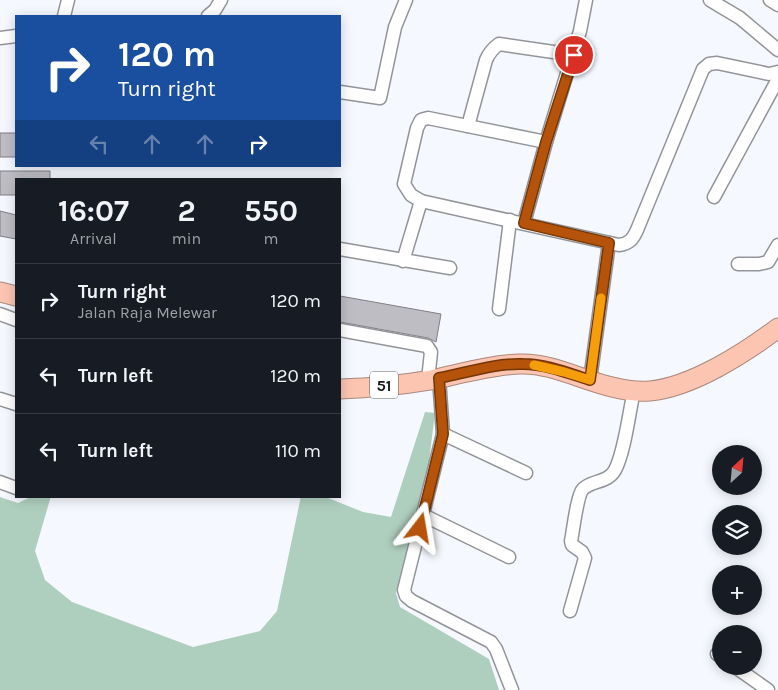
<!DOCTYPE html>
<html lang="en">
<head>
<meta charset="utf-8">
<style>
  :root { --surface:#171b24; --page:#242831; --text:#f1f3f6; --muted:#9ea1a6; --line:#363941 }
  body { margin:0; font-family:Karla,sans-serif; background:var(--page); color:var(--text); height:100vh; display:flex; flex-direction:column; font-size:19px; white-space:nowrap }
  * { box-sizing:border-box; margin:0 }
  p { font-size:16px; color:var(--muted) }
  .icon { flex:none; width:28px; height:28px; fill:none; stroke:currentColor; stroke-width:2; stroke-linecap:round; stroke-linejoin:round }
  .map { position:relative; flex:1; overflow:hidden }
  .panel { position:absolute; left:15px; top:178px; width:326px; height:320px; display:flex; flex-direction:column; background:var(--surface); border-radius:0px; box-shadow:0 2px 12px #0003 }
  .panel>* { flex:none }
  .top-card { position:absolute; left:15px; top:15px; width:326px; height:152px; border-radius:0px; box-shadow:0 2px 12px #0003; background:#1a4fa0; color:#fff; overflow:hidden }
  .needle { width:32px; rotate:26deg }
  .fabs { position:absolute; left:712px; top:445px; display:grid; gap:10px }
  .fabs a { display:grid; place-items:center; width:50px; height:50px; border-radius:50%; background:var(--surface); box-shadow:0 2px 12px #0003; font-size:25px }
  .pin { position:absolute; display:grid; place-items:center; width:42px; height:42px; color:#fff; margin:-21px; border:2px solid #fff; border-radius:50%; box-shadow:0 1px 5px #0007 }
  .me { position:absolute; width:55px; margin:-28px; rotate:14deg; stroke-linejoin:round; filter:drop-shadow(0 0 4px #0008) }
  .turn { display:flex; align-items:center; gap:18px; height:105px; padding:0 20px; font-size:22px }
  .turn .icon { width:65px; height:65px; stroke-width:2.5 }
  .turn b { display:block; font-size:35px; line-height:42px }
  .lanes { display:flex; align-items:center; height:48px; padding:0 20px; background:#0003; justify-content:center; gap:25px; direction:ltr }
  .lanes .off { opacity:.35 }
  .eta { display:flex; justify-content:space-evenly; align-items:center; height:85px; text-align:center }
  .eta b { font-size:30px; font-weight:700; line-height:35px }
  ul { padding:0; list-style:none }
  li { display:flex; align-items:center; gap:15px; height:75px; padding:0 20px; border-top:1px solid var(--line) }
  li div { flex:1 }
  li b { display:block; font-size:19px }
  li em { font-style:normal }
  .map>svg:first-child { display:block }
  .green { fill:#afcfbe }
  .building { fill:#bebdc3; stroke:#7f7f84 }
  .lines { fill:none; stroke-linecap:round; stroke-linejoin:round }
  .minor-casing { stroke:#929499; stroke-width:15 }
  .highway-casing { stroke:#ab887d; stroke-width:21 }
  .minor { stroke:#fff; stroke-width:12 }
  .highway { stroke:#fbc5b2; stroke-width:19 }
  .route-casing { stroke:#753606; stroke-width:12 }
  .route { stroke:#b45309; stroke-width:9 }
  .slow { stroke:#f59e0b; stroke-width:9 }
  .labels { text-anchor:middle; stroke-width:5; stroke-linejoin:round; paint-order:stroke }
  .shield { fill:#fff; stroke:#5d5d5f; stroke-width:1 }
  .shield-label { font-size:16px; font-weight:bold; fill:#17181a }
</style>
</head>
<body>
<div class="map">
<svg width="778" height="690" viewBox="0 0 778 690">
  <rect width="100%" height="100%" fill="#f5f8fe"/>
  <path class="green" d="M425 412 435 413 429 461 396 593 400 607 489 659 499 690H0V497L18 503 33 496H51L35 551 45 580 72 602 193 647 260 631 277 611 301 496H323L363 512 391 517Z"/>
  <g class="building">
    <rect x="0" y="133" width="16" height="24"/>
    <path d="M0 171H50V179H16V195H0Z"/>
    <path d="M0 211 16 215V239L0 236Z"/>
    <path d="M340 296 441 314 436 342 428 338 340 322Z"/>
  </g>
  <g class="lines">
    <defs>
      <g id="minor">
        <path d="M710 0 740 18 778 50"/>
        <path d="M770 0 778 5"/>
        <path d="M64 16 68 0"/>
        <path d="M208 16 215 10 221 0"/>
        <path d="M0 38 16 36"/>
        <path d="M340 92 380 98 395 27 406 0"/>
        <path d="M468 126 486 60C489 53 492 49 499 44L574 55"/>
        <path d="M546 142 428 118 421 120 417 128 404 184 411 195 421 201 619 245C629 244 633 239 637 230L703 69 709 64 717 63 769 74 778 72"/>
        <path d="M714 197 778 79"/>
        <path d="M524 223 546 142 580 31 586 0"/>
        <path d="M340 249 450 268"/>
        <path d="M403 261 421 201"/>
        <path d="M738 264H759L768 262 778 245"/>
        <path d="M499 309 510 220"/>
        <path d="M0 314 16 320"/>
        <path d="M340 330 427 346 431 352 428 380"/>
        <path d="M439 378 443 434 404 590 406 596 412 601 491 642 496 649 512 690"/>
        <path d="M590 380 609 243"/>
        <path d="M0 399 16 404"/>
        <path d="M443 434 526 473"/>
        <path d="M0 482 16 488"/>
        <path d="M423 515 509 557"/>
        <path d="M570 611 585 558 582 552 572 545 571 541C573 532 577 495 583 489 592 480 608 483 615 470 625 451 629 412 634 391"/>
        <path d="M717 654 721 657"/>
        <path d="M734 666 768 690"/>
      </g>
      <g id="highway">
        <path d="M0 292 16 296"/>
        <path d="M340 389C370 388 401 385 431 380 460 374 490 365 520 364 552 363 581 380 612 387 624 390 637 392 650 391 692 387 745 353 778 328"/>
      </g>
    </defs>
    <use href="#minor" class="minor-casing"/>
    <use href="#highway" class="highway-casing"/>
    <use href="#minor" class="minor"/>
    <use href="#highway" class="highway"/>
  </g>
  <g class="lines">
    <defs>
      <path id="route" d="M420 528 443 434 439 378C466 373 495 363 523 364 546 364 568 373 590 380L609 243 524 223 546 142 574 55"/>
    </defs>
    <use href="#route" class="route-casing"/>
    <use href="#route" class="route"/>
    <path class="slow" d="M534 365 564 372 590 380 601 298"/>
  </g>
  <g class="labels">
    <rect class="shield" x="370" y="371.5" width="28" height="27" rx="4"/>
    <g class="shield-label">
      <text x="384" y="391">51</text>
    </g>
  </g>
</svg>
<div class="fabs">
<a><svg class="needle" viewBox="-14 -14 28 28"><path d="M0-13l5 13h-10z" fill="#e53935"/><path d="M0 13l5-13h-10z" fill="#9ea1a6"/></svg></a>
<a><svg class="icon" aria-label="layers" viewBox="0 0 24 24"><path d="M12 4l9 5-9 5-9-5zM3 14l9 5 9-5"/></svg></a>
<a>+</a>
<a>−</a>
</div>
<div class="pin" style="left:574px;top:55px;background:#d93025"><svg class="icon" aria-label="arrive" viewBox="0 0 24 24"><path d="M6 21V4h12l-3 4 3 4H6"/></svg></div>
<svg class="me" style="left:420px;top:528px" viewBox="-20 -20 40 40"><path d="M0-17L14 15 0 8-14 15z" fill="#b45309" stroke="#fff" stroke-width="4"/></svg>
<div class="top-card">
<div class="turn"><svg class="icon" aria-label="right" viewBox="0 0 24 24"><path d="M7 20v-9h11M14 6l5 5-5 5"/></svg><div><b>120 m</b>Turn right</div></div>
<div class="lanes"><svg class="icon off" aria-label="left" viewBox="0 0 24 24"><path d="M17 20v-9H6M10 6l-5 5 5 5"/></svg><svg class="icon off" aria-label="ahead" viewBox="0 0 24 24"><path d="M12 20V5M6 11l6-6 6 6"/></svg><svg class="icon off" aria-label="ahead" viewBox="0 0 24 24"><path d="M12 20V5M6 11l6-6 6 6"/></svg><svg class="icon" aria-label="right" viewBox="0 0 24 24"><path d="M7 20v-9h11M14 6l5 5-5 5"/></svg></div>
</div>
<section class="panel">
<div class="eta">
<div><b>16:07</b><p>Arrival</p></div>
<div><b>2</b><p>min</p></div>
<div><b>550</b><p>m</p></div>
</div>
<ul>
<li><svg class="icon" aria-label="right" viewBox="0 0 24 24"><path d="M7 20v-9h11M14 6l5 5-5 5"/></svg><div><b>Turn right</b><p>Jalan Raja Melewar</p></div><em>120 m</em></li>
<li><svg class="icon" aria-label="left" viewBox="0 0 24 24"><path d="M17 20v-9H6M10 6l-5 5 5 5"/></svg><div><b>Turn left</b></div><em>120 m</em></li>
<li><svg class="icon" aria-label="left" viewBox="0 0 24 24"><path d="M17 20v-9H6M10 6l-5 5 5 5"/></svg><div><b>Turn left</b></div><em>110 m</em></li>
</ul>
</section>
</div>
</body>
</html>
